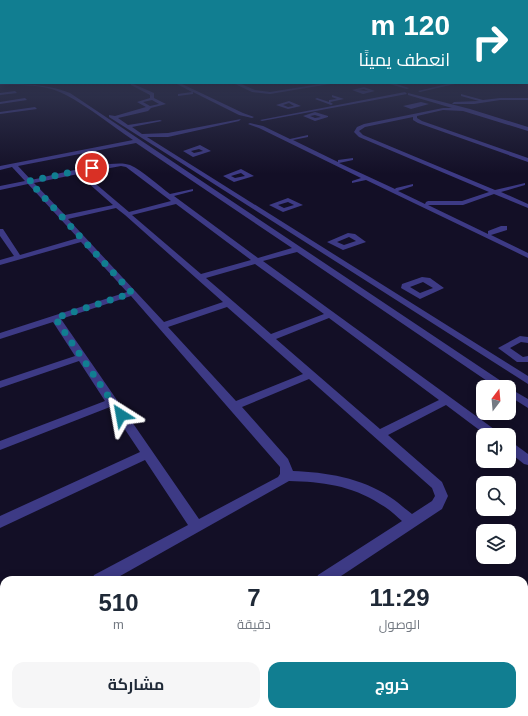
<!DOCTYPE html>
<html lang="ar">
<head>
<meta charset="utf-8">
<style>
  :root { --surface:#fff; --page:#f6f6f7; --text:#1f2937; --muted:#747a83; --accent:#117e91 }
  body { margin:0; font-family:Helvetica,Cairo,sans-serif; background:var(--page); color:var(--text); direction:rtl; height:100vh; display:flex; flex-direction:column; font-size:15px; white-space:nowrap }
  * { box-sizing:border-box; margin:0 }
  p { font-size:13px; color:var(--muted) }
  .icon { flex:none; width:22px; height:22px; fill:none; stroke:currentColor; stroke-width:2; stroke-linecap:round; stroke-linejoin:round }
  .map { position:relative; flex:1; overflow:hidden; direction:ltr }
  .side { position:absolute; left:0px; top:576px; width:528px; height:140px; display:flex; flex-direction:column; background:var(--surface); border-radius:12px 12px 0 0; box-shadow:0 2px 10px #0003; direction:rtl }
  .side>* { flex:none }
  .top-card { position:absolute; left:0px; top:0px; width:528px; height:84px; box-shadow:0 2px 10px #0003; direction:rtl; background:#117e91; color:#fff; overflow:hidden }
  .needle { width:26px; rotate:16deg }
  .controls { position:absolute; left:476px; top:380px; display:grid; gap:8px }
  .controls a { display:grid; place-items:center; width:40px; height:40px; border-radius:8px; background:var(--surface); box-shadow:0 2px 10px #0003; font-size:20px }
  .pin { position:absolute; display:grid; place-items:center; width:34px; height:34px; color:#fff; margin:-17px; border:2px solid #fff; border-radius:50%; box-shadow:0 1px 4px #0007 }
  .me { position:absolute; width:44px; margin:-22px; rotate:326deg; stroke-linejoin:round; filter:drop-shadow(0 0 3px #0008) }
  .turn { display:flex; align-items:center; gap:14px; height:84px; padding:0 12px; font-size:18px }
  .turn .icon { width:52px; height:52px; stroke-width:2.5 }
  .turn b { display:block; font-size:28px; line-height:34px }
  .eta { display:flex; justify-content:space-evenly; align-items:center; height:68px; text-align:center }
  .eta b { font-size:24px; font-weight:700; line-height:28px }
  .cta { display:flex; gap:8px; margin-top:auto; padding:8px 12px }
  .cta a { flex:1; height:46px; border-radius:12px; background:var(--accent); color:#fff; font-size:16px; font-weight:700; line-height:46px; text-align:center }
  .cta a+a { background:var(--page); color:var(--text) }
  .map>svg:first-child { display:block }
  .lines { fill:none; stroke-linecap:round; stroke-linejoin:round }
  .street { fill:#3d3a85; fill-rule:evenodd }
  .route { stroke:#117e91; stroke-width:7; stroke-dasharray:0 12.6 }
</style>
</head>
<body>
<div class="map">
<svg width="528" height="716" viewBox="0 0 528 716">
  <rect width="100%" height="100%" fill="#130f26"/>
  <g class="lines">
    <g class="street">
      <rect x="527" y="74" width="1" height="2"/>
      <path d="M0 83C26 85 44 83 70 93L507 385 508 387H496L297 252 263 261 498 432 500 435H486L446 405 388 435 442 482 448 496 442 509 335 580H316L318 575 402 521C395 515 388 508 380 504 351 485 322 482 289 481L113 580H92L94 575 188 525 145 460 0 528V516L140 452 110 407 0 450V441L105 401 79 361 0 388V381L75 356 53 322 0 339V333L127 292 81 242 0 265V260L14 256 0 236V229H3L20 255 78 238 28 184 0 190V186L25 181 12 167 0 170V166L133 140C112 126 89 107 66 95 47 84 22 85 0 85ZM136 143 292 248 258 258 174 196 193 191V189L170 194C158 185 143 171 130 165 115 158 50 176 31 180L18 166ZM121 166 126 167 171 201 129 212 83 173ZM78 174 113 205 65 215 34 183ZM176 204 251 260 201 274 132 215ZM116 208 125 215 223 302 164 322 68 219ZM255 264 324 314 271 334 206 278ZM131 296 280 467V474L278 477 199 519 61 319ZM227 307 303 374 236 401 168 327ZM329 318 439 400 380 429 276 339ZM309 379 432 488 435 496 432 501 412 514C405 509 398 502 390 497 362 478 325 472 293 471L288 459 242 407Z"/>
      <path d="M131 83 154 93V98L166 104 151 108 148 111 118 118 128 125 160 120 162 121 132 127 142 134 168 133 241 119 239 121 168 137H147L528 376V384L109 117V115L115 116 146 107 137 102 150 98V95L131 85ZM152 100 159 104 150 106 143 102Z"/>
      <path d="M175 83H180L243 113 254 117 252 118 239 115 193 92V94L178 96V94L192 92Z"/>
      <path d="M233 83H239L255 90 270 92 326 83H336L270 94 252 92Z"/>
      <path d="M386 83H393L409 88 407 89Z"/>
      <path d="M451 83H459L420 92 418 91Z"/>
      <path d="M364 87 375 91 363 94 352 90ZM364 89 368 91 359 90Z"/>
      <path d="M15 91 17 93 0 95V93Z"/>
      <path d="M405 92 407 94 262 121 260 120Z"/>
      <path d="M408 93 470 109 528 127V131L463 111 443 110 417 116V118L422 121 528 158V162L418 123 413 120V117L365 127 359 131 363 135 495 190 525 183V185L501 192 528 204V208L494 194 463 205H428L488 234V231L501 226H507V230L491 235 528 253V258L366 180 352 183V181L361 178 259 128 248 124 250 123 263 126 290 139 308 135V137L293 140 338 162V160L353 158V160L339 163 395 189 396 188 413 184V186L398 191 425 204 426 202 428 201H462L489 192 359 137 354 132 357 127 364 124 443 108H452L408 95Z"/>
      <path d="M461 94 483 100 500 98H528V100H500L474 104H452L454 102 479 101 461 96Z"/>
      <path d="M332 95 344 99 330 102 333 104 331 105 315 99 317 98 329 102V100L337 99 332 97Z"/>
      <path d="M25 98 27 100 0 104V102Z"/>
      <path d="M289 101 301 106 288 109 276 105ZM289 103 294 106 288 107 283 105Z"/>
      <path d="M421 102 429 104 411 109 403 106Z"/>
      <path d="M35 107 37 109 0 114V112Z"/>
      <path d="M315 112 328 116V117L315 121 303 116ZM315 115 321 117 315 118 310 116Z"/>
      <path d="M200 145 211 151 193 157 183 151ZM199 149 203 151 194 153 191 151Z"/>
      <path d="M241 169 254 176 234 182 223 176ZM241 173 245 176 235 178 231 176Z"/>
      <path d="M288 198 303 205 283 212 269 205ZM288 202 294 205 284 208 278 205Z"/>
      <path d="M348 233 355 234 366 242 343 250 327 242ZM349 237 356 241 344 245 337 242Z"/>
      <path d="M422 277 430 278 444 288 420 299 401 288 402 284ZM423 282 433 288 420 293 410 287Z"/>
      <path d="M520 336 528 337V343L521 342 510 348 523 357 528 356V362H517L498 348Z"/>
      <path d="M509 388 528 399V408L509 396Z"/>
      <path d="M509 442 513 443 528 454V465L524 464 509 452Z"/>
      <path d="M528 586V601L524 603V588Z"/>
      <path d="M4 623V639L0 641V625Z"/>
      <path d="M104 712H126L124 716H102Z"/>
      <path d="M362 712H383L381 716H360Z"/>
    </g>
  </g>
  <linearGradient id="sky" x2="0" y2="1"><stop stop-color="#0a0815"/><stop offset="0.43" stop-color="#333752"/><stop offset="1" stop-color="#333752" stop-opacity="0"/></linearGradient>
  <rect width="528" height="174" fill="url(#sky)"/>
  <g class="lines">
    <path class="route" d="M92 168 29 181 132 293 55 318 121 415"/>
  </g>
</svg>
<div class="controls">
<a><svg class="needle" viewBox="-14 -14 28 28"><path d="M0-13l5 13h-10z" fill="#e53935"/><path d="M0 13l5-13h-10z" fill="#747a83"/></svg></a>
<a><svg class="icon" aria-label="sound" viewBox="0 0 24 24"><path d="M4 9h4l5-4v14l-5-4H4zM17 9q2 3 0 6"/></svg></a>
<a><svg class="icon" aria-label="search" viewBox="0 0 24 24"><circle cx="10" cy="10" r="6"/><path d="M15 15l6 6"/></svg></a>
<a><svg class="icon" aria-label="layers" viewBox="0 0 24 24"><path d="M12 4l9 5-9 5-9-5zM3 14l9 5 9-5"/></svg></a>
</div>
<div class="pin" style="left:92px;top:168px;background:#d93025"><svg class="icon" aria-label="arrive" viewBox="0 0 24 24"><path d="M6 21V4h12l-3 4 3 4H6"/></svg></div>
<svg class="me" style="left:121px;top:415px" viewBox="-20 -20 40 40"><path d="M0-17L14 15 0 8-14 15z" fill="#117e91" stroke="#fff" stroke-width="4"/></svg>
<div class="top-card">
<div class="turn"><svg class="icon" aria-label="right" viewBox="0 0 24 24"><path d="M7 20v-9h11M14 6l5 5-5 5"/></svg><div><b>120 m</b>انعطف يمينًا</div></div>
</div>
<section class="side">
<div class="eta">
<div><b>11:29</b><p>الوصول</p></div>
<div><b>7</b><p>دقيقة</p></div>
<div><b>510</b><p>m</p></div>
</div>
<div class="cta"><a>خروج</a><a>مشاركة</a></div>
</section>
</div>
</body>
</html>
